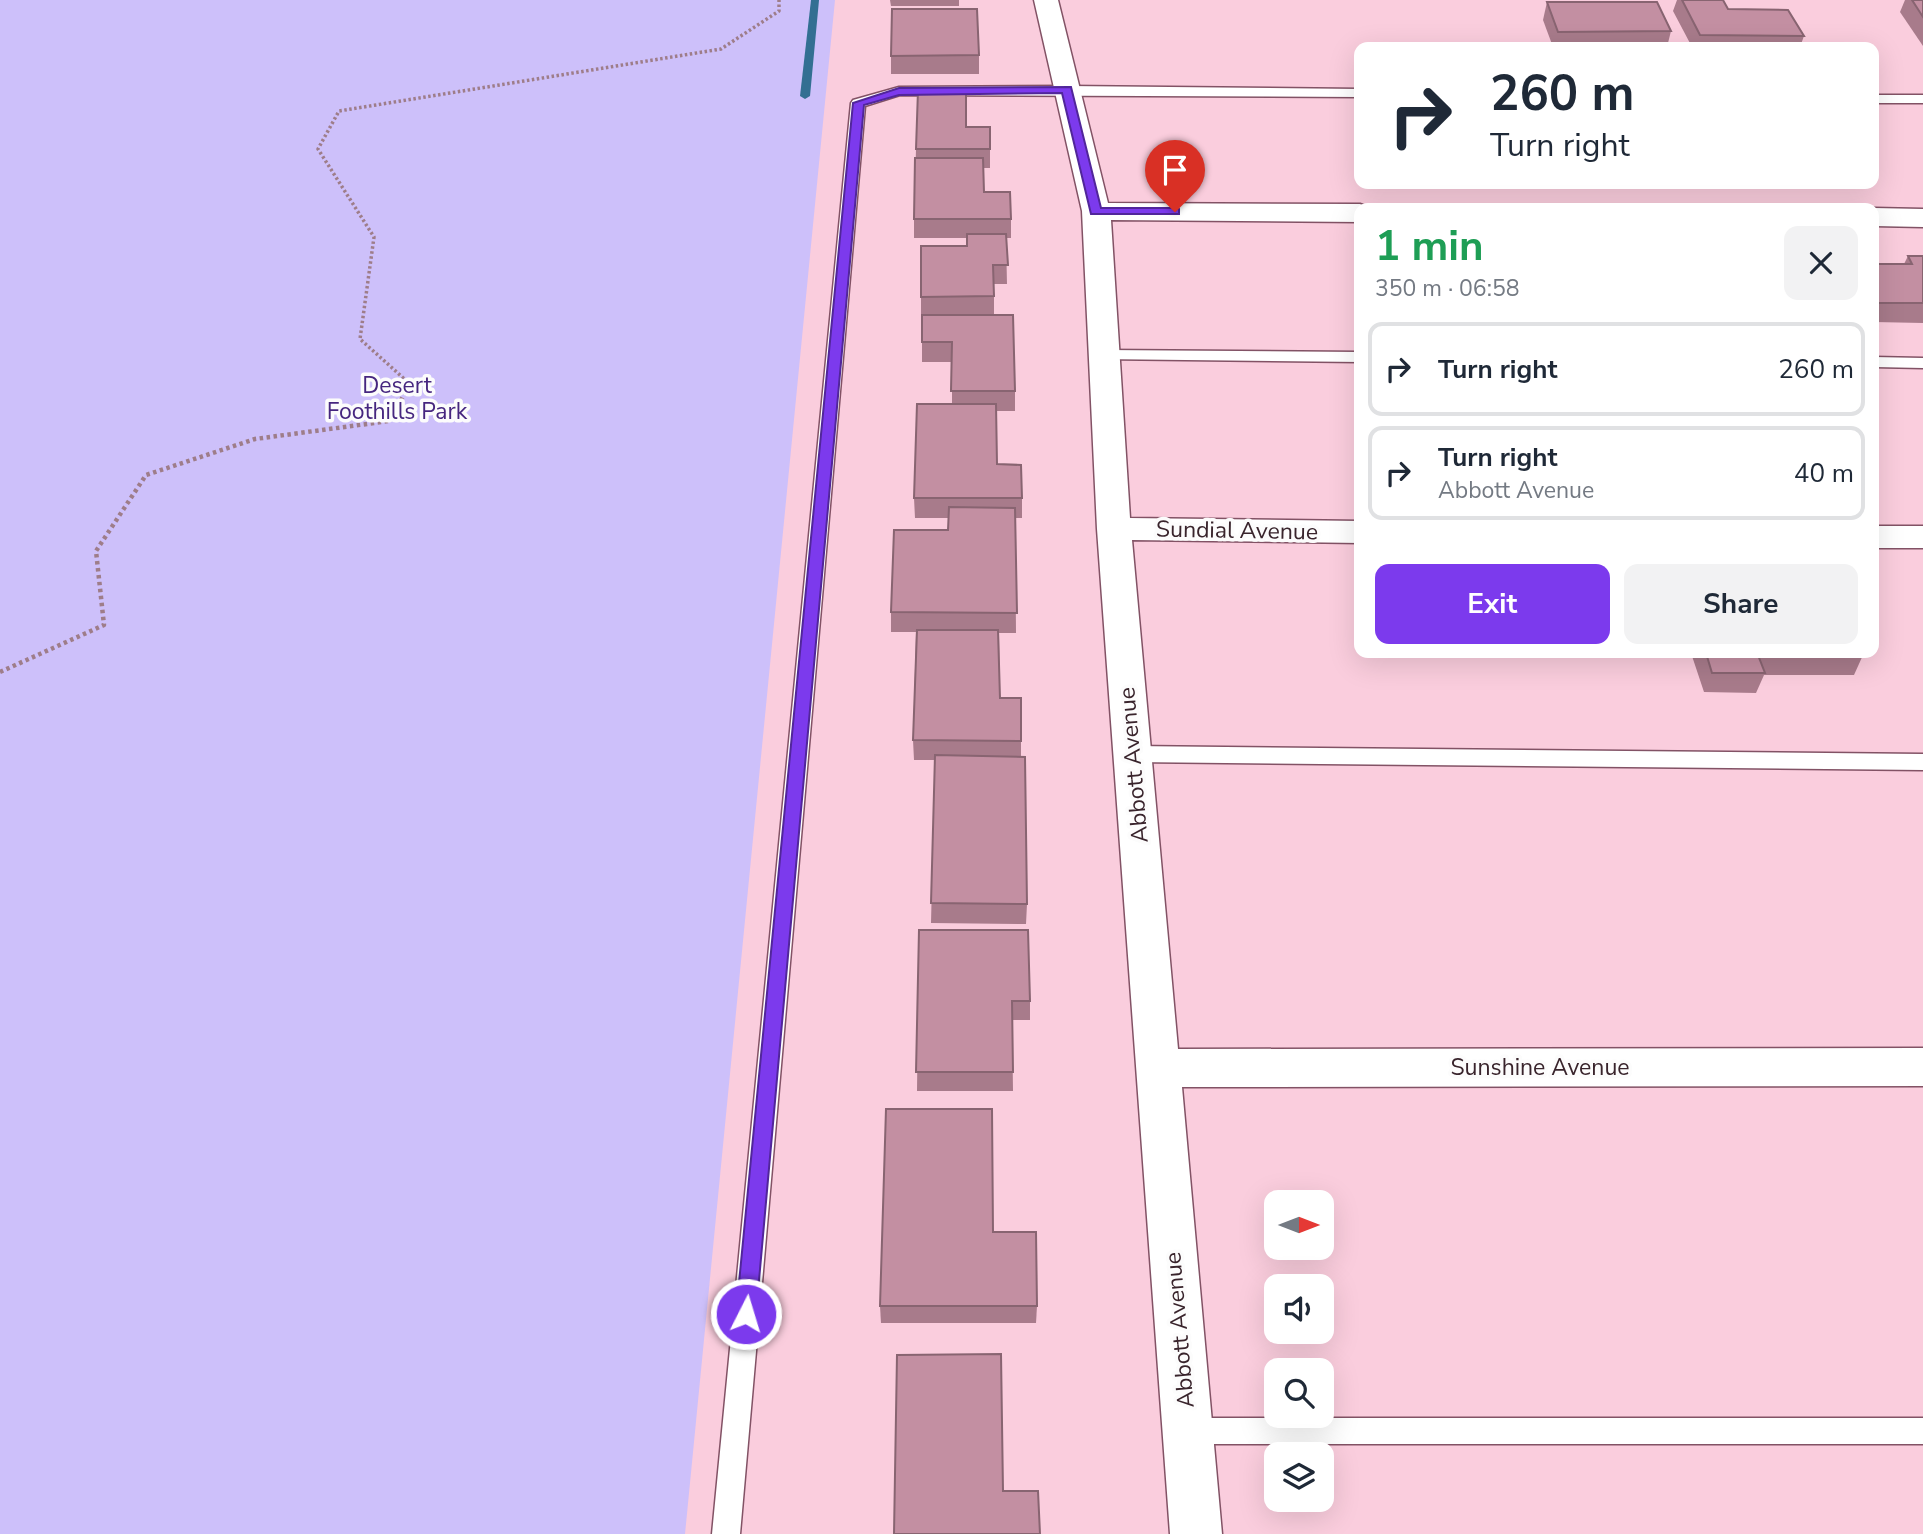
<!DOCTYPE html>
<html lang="en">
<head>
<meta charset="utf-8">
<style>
  :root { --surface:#fff; --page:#f2f2f3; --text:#1f2937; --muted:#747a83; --line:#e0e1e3; --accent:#7c3aed }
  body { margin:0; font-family:"Nunito Sans",sans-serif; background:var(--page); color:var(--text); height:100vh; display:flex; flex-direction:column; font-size:26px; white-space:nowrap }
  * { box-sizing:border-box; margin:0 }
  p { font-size:23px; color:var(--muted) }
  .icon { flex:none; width:38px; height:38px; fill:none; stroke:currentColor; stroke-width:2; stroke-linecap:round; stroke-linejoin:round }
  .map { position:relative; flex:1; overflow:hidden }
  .side { position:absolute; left:1354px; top:203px; width:525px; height:455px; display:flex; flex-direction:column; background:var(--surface); border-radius:14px; box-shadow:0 7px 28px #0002 }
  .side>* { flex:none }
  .banner { position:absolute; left:1354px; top:42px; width:525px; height:147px; border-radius:14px; box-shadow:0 7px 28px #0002; background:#fff; color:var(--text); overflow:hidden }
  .needle { width:46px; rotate:90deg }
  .buttons { position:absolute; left:1264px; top:1190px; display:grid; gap:14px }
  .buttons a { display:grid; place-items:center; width:70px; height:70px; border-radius:14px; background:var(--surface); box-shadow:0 7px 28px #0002; font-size:35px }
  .pin { position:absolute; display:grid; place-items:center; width:60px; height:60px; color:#fff; margin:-72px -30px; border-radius:50% 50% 50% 0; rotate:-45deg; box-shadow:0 0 7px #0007 }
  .pin .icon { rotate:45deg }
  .me { position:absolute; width:77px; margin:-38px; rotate:5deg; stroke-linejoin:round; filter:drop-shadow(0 0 5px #0008) }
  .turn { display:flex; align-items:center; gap:24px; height:147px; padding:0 21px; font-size:32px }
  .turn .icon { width:91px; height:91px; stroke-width:2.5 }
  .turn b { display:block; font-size:49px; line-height:60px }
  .round { display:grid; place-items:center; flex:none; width:74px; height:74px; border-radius:14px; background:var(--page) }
  .headline { display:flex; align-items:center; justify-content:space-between; height:119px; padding:0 21px }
  h1 { font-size:42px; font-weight:700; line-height:52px; color:#1e9e55 }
  .action { display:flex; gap:14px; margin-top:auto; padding:14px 21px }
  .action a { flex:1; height:80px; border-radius:14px; background:var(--accent); color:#fff; font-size:28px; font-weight:700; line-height:80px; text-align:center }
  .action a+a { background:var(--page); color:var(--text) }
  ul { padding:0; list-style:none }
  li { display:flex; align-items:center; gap:21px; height:94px; margin:0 14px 10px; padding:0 7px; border:4px solid var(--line); border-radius:14px }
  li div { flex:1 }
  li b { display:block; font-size:26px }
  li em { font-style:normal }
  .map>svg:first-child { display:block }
  .green { fill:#cdc0fa }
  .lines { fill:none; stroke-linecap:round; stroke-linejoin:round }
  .stream { fill:#336f92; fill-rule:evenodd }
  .lane-casing { stroke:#825265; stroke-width:3 }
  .street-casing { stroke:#825265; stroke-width:3 }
  .path-far1 { stroke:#9e7d89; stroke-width:3.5; stroke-dasharray:2.5 2.5; stroke-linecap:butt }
  .path { stroke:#9e7d89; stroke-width:4.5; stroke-dasharray:3.5 3.5; stroke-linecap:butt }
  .lane { fill:#fff; fill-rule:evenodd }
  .street { fill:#fff; fill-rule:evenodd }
  .wall { fill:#a87b8b }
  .building { fill:#c38fa2; stroke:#886471; stroke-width:2 }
  .route { fill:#7c3aed; stroke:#51269a; stroke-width:2 }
  .labels { text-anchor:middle; stroke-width:7; stroke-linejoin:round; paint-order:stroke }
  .park-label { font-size:23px; fill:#46267f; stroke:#fcfcfc }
  .street-label { font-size:23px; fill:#39242c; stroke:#fcfcfc }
</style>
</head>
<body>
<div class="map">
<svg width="1923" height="1534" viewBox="0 0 1923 1534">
  <rect width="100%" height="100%" fill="#facddd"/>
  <path class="green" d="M0 0H835L685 1534H0Z"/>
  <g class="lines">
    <path class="stream" d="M811 0H819L810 96 805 99 800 96Z"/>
    <defs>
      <g id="lane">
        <path d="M1067 86 1360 89V97L900 95 865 106 740 1534H712L851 103 853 100 899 87Z"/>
        <rect x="1874" y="95" width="49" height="8"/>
        <path d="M1104 350 1360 352V362L1098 359 1096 355 1098 351Z"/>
        <path d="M1874 357 1923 358V368L1874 367Z"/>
        <path d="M1132 746 1923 754V770L1132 762 1125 759 1122 754 1125 749Z"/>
        <path d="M1187 1418H1923V1444H1187L1177 1441 1173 1431 1177 1421Z"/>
      </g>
      <g id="street">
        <path d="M1034 0H1058L1108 203 1360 204 1371 208H1360V222L1111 220 1130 518 1360 521V543L1132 540 1178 1049 1923 1048V1086L1182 1087 1222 1534H1170L1097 529 1082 211Z"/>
        <path d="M1874 208 1923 209V227L1874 226Z"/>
        <rect x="1874" y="526" width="49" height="22"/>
      </g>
    </defs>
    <use href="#lane" class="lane-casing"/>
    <use href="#street" class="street-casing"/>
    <path class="path-far1" d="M407 390 410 384 360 339 374 237 318 149 339 111 721 49 779 11V0"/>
    <path class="path" d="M0 672 104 625 96 551 146 475 255 439 389 421 408 388"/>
    <use href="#lane" class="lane"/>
    <use href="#street" class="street"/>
  </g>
  <g class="wall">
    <path d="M890 0H959V6H891Z"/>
    <path d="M1677 0H1723L1728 9 1804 36 1800 47H1692L1673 11Z"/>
    <path d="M1905 0H1923V46L1900 12Z"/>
    <path d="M1547 2 1671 31 1667 47H1553L1543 20Z"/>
    <path d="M979 55V74H891V56Z"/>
    <path d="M966 127H990V168H983L984 192 1011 219V238H1006L1007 284H994V315L1015 391V411H996L997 464 1022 498V518H1015L1016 633H999L1000 698 1021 741V756L1027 904 1026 924 931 923 935 760H914L913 740 916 632H891V612L948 530V518H915L914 498 952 404V362H922V316H921V297L967 246V238H914V219L916 149Z"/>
    <path d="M1908 256H1923V323L1874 322V264H1904Z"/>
    <path d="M1691 653H1862L1863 655 1854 675H1764L1756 693 1704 692Z"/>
    <path d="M919 930 1030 1001V1020H1012L1013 1091H917Z"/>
    <path d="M993 1232 1037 1306 1036 1323H881L880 1306Z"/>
  </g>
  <g class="building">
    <path d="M1682 0H1723L1728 9 1788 10 1804 36 1700 35Z"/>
    <path d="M1912 0H1923V17Z"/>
    <path d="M1547 2H1657L1671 31 1558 32Z"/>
    <path d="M892 9H977L979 55 891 56Z"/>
    <path d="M966 89V127H990V149H916L918 90Z"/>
    <path d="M915 158H983L984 192H1010L1011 219H914Z"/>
    <path d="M967 234H1006L1008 265H993L994 296 921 297V246H967Z"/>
    <path d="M1908 256H1923V303H1874V264H1912Z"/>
    <path d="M922 315H1013L1015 391H951L952 342H922Z"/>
    <path d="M917 404H996L997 464 1021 465 1022 498H914Z"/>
    <path d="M949 507 1015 508 1017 613 891 612 894 530H948Z"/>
    <path d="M917 630H998L1000 698H1021V741L913 740Z"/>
    <path d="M1706 653H1862L1863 655H1758L1765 673H1712Z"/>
    <path d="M935 755 1025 757 1027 904 931 903Z"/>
    <path d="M919 930H1028L1030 1001H1012L1013 1072H916Z"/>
    <path d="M886 1109H992L993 1232H1036L1037 1306H880Z"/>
    <path d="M1001 1354 1003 1491H1038L1040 1534H894L897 1355Z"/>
  </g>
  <path class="route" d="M1071 87 1101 208H1175L1179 209V214H1091L1062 93 899 95 864 105 756 1314 753 1321 746 1323 739 1321 736 1314 853 103 899 88Z"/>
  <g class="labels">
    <g class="park-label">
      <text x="397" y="393">Desert<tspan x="397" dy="26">Foothills Park</tspan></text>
    </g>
    <g class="street-label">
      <text transform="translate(1237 530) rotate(1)" y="8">Sundial Avenue</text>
      <text transform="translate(1133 765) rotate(-95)" y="8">Abbott Avenue</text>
      <text x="1540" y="1075">Sunshine Avenue</text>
      <text transform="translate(1179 1330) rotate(-95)" y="8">Abbott Avenue</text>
    </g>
  </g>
</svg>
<div class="buttons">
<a><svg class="needle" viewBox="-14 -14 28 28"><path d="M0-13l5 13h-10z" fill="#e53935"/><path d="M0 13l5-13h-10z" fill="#747a83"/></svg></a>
<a><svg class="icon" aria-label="sound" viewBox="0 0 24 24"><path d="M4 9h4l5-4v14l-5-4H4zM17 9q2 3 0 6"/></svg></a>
<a><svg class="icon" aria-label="search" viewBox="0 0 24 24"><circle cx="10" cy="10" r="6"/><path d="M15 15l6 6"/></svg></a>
<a><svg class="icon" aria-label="layers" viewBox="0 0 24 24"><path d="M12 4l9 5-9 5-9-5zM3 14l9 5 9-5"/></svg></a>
</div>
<div class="pin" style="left:1175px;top:212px;background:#d93025"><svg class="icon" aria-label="arrive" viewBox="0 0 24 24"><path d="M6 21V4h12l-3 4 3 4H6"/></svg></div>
<svg class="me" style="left:746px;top:1314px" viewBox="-20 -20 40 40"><circle r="17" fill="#7c3aed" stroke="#fff" stroke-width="3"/><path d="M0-11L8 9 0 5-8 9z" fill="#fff"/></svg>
<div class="banner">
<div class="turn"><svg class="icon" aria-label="right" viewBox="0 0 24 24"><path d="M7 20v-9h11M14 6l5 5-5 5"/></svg><div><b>260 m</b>Turn right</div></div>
</div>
<section class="side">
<div class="headline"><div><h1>1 min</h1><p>350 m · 06:58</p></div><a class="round"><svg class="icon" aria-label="close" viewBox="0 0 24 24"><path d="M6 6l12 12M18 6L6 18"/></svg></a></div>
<ul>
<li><svg class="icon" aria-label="right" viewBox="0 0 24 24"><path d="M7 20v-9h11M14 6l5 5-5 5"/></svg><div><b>Turn right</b></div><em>260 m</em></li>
<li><svg class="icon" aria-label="right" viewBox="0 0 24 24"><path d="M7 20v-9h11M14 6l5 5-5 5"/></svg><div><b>Turn right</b><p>Abbott Avenue</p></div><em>40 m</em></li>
</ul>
<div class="action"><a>Exit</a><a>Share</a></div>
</section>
</div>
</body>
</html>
